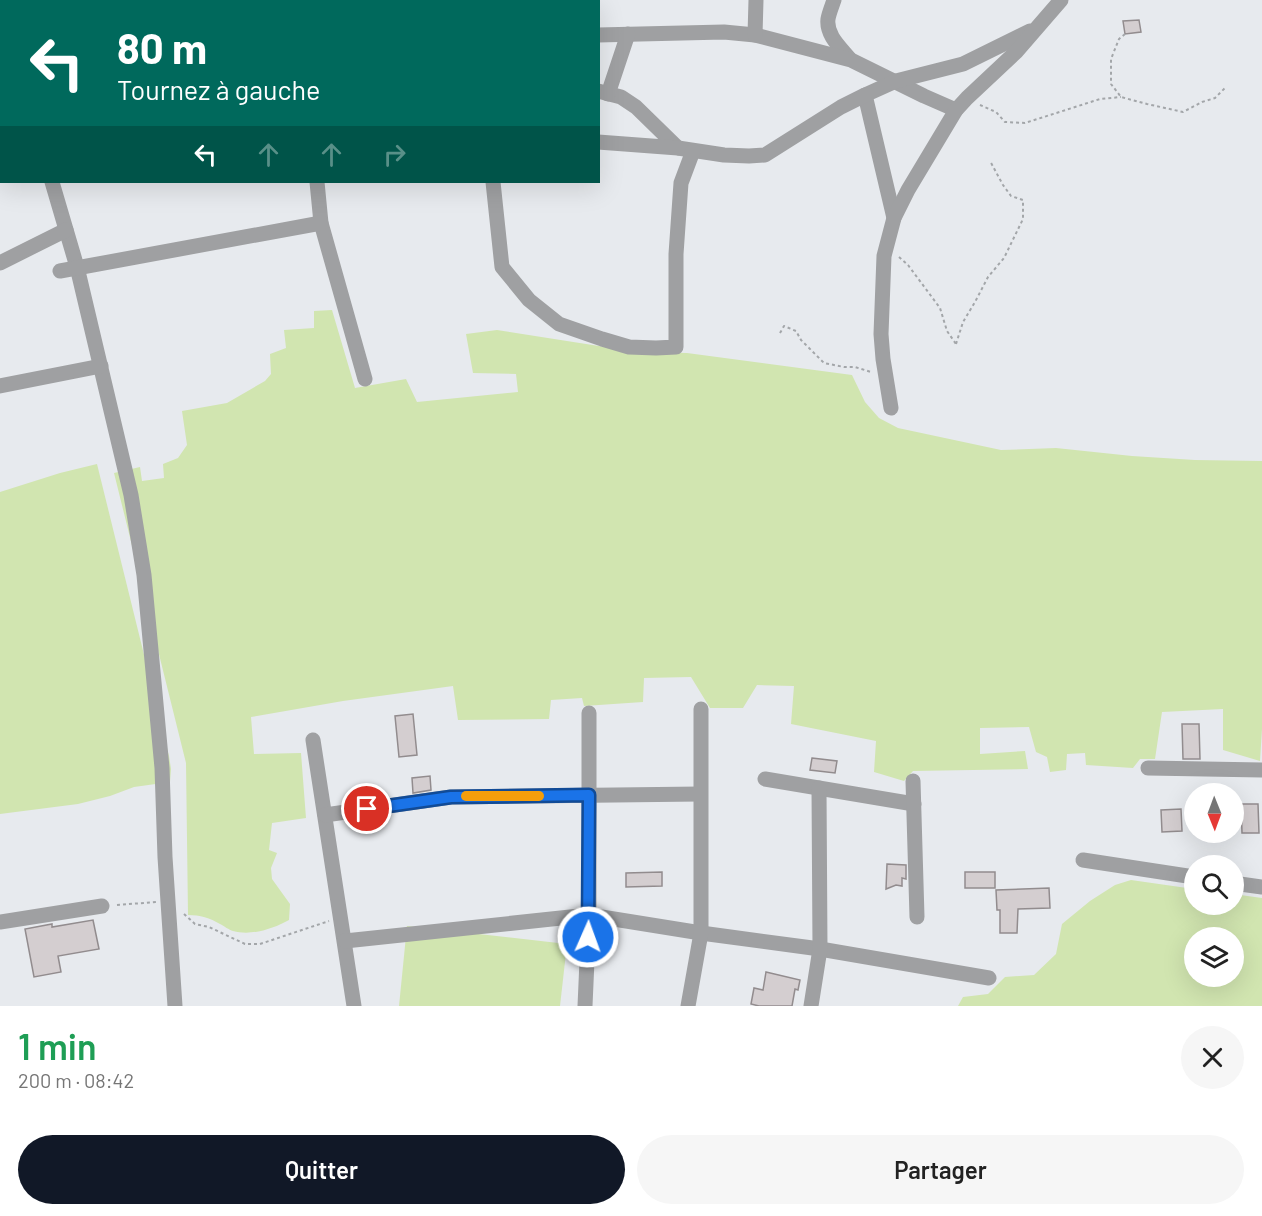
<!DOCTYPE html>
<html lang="fr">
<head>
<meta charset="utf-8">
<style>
  :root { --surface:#fff; --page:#f6f6f6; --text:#222; --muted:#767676; --accent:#111827 }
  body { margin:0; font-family:Barlow,sans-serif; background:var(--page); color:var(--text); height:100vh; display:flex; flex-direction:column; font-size:22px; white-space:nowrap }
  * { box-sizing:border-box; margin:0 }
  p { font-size:20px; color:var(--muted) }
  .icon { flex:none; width:33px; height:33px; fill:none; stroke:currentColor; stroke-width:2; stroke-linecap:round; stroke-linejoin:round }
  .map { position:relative; height:1006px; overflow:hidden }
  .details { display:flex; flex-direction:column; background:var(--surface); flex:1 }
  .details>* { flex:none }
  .guide { position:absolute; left:0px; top:0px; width:600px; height:183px; box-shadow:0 6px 24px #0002; background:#00695c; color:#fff; overflow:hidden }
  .needle { width:39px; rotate:179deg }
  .tools { position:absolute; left:1184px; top:783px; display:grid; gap:12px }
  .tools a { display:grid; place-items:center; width:60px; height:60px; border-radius:50%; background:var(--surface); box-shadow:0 6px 24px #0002; font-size:30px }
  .pin { position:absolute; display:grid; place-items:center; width:51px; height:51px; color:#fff; margin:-26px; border:3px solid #fff; border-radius:50%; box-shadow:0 2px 6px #0007 }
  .me { position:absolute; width:66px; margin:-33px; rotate:2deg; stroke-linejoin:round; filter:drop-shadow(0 0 4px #0008) }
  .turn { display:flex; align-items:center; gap:21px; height:126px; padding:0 18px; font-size:27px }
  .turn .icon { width:78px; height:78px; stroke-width:2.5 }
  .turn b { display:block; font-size:42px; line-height:51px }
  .lanes { display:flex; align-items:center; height:57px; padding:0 18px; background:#0003; justify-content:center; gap:30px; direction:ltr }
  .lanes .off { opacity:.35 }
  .round { display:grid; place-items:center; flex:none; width:63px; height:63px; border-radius:32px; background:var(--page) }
  .head { display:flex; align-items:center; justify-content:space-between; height:102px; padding:0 18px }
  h1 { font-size:36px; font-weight:600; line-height:45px; color:#1e9e55 }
  .cta { display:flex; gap:12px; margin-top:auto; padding:12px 18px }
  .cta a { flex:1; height:69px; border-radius:36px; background:var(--accent); color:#fff; font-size:24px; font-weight:600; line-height:69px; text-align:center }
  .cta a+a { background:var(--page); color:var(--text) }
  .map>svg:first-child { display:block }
  .green { fill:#d1e5b0; fill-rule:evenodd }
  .building { fill:#d4ced0; stroke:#928c8e; stroke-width:1.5 }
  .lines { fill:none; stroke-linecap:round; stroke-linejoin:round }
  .path { stroke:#a3a6a9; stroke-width:2; stroke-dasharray:3 3; stroke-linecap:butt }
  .minor { stroke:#9fa0a2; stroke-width:15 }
  .route-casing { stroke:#114b97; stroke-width:15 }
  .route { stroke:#1a73e8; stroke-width:10 }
  .slow { stroke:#f59e0b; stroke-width:10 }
</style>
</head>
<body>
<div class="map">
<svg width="1262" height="1006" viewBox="0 0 1262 1006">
  <rect width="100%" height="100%" fill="#e7eaee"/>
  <g class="green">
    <path d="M332 310 355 388 406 379 417 402 518 392 516 374 473 373 466 334 497 330 637 352 687 353 852 375 865 402 879 418 898 428 1001 450 1056 448 1132 456 1195 460 1262 461V729L1260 761 1223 750V709L1162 712 1155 759H1140L1133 768 1086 765 1085 753 1067 754 1066 770 1050 772 1047 757 1036 752 1029 727 980 728V754L1025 751 1028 769 913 771 904 781 874 772 876 741 791 724 794 686 757 685 743 708H710L691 677 644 678 643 702 584 706 582 698 551 700 549 719 458 720 453 686 343 701 251 717 254 754 301 753 306 818 272 823 269 850 277 853 271 868 272 879 290 904 289 920C273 929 251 936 233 931 229 930 224 926 220 924 210 918 200 915 188 915L186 763 114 473 140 467 142 481 164 478 163 464 178 458 187 445 182 411 227 403 265 381 271 374 270 354 286 348 284 330 314 328V311Z"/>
    <path d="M97 464 169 756 171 769 170 782 134 787 110 796 78 804 0 814V492L60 473Z"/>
    <path d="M1131 880 1194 889V904H1233V894L1262 898V1006H958L963 997 988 994 1005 977 1034 975 1056 954 1062 924 1090 901 1115 885ZM1194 938H1233V976H1194Z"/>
    <path d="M407 926 567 944 560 1006H399Z"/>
  </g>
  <g class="building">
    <path d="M1139 20 1141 32 1125 34 1123 21Z"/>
    <path d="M413 714 417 755 399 757 395 716Z"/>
    <path d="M1182 724H1199L1200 759H1183Z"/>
    <path d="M812 758 837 761 835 773 810 770Z"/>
    <path d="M430 776 431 790 413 793 412 778Z"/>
    <path d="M374 786 375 798 366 799 364 787Z"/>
    <path d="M1241 804H1258L1259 833H1242Z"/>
    <path d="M1181 809 1182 831 1162 832 1161 810Z"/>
    <path d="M887 864 906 865V879L902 878V886L896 885 886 889Z"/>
    <path d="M662 872V886L626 887V873Z"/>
    <rect x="965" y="872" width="30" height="16"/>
    <path d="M1049 888 1050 908 1018 909 1017 933H1000V910H997L996 890Z"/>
    <path d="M93 920 99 949 58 956 61 972 34 977 25 929 52 924V927Z"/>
    <path d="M766 972 800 980 798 990 795 989 792 1006H759L751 1004 754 988 763 990Z"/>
  </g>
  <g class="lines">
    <g class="path">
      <path d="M1125 34 1119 39 1111 59V84L1121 97 1147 104 1183 112 1202 102 1215 98 1226 87"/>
      <path d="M980 105 996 112 1005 122 1025 123 1100 99 1121 97"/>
      <path d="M899 257 908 265 940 308 947 331 956 344"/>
      <path d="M780 333 784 326 796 331 801 340 824 363 844 367H855L871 372"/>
      <path d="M956 344 963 322 975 302 988 277 1004 258 1023 219V200L1011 196 1003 185 990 161"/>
      <path d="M117 905 156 902"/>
      <path d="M184 914 195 924 209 927 245 944H260L329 921"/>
    </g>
    <g class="minor">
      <path d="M554 0 555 2"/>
      <path d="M834 0C832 6 829 13 828 19 826 35 840 47 849 58"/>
      <path d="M11 2 15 0"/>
      <path d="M304 2 305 0"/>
      <path d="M0 18 2 23"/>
      <path d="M598 35 724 32 755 35 851 60 924 96 956 110"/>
      <path d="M755 35 756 0"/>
      <path d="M598 91 621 97 636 107 678 148"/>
      <path d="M608 94 628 34"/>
      <path d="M865 95 894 218"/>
      <path d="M598 142 678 148 724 155 749 156 765 155 841 107 865 95 896 81 963 64 1030 31"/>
      <path d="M52 182 77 267 131 495 144 575 162 768 165 857 175 1006"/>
      <path d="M317 182 321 223 365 379"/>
      <path d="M493 182 502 267 529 300 559 324 602 339 629 347 656 348 676 347V254L681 183 693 151"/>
      <path d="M0 263 66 230"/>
      <path d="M60 271 321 223"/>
      <path d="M0 386 101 366"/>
      <path d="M891 408 883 359 881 334 884 256 894 218 908 190 956 110 967 98 1016 52 1061 0"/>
      <path d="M313 740 354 1006"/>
      <path d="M1148 768 1262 770"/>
      <path d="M765 779 914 804"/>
      <path d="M913 781 917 917"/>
      <path d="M325 815 451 797 700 794"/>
      <path d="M1083 860 1194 877"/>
      <path d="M1233 883 1262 887"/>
      <path d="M0 922 102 906"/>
      <path d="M345 941 589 915 701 933 820 949 989 978"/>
      <path d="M585 1006 589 915V713"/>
      <path d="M688 1006 701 933V709"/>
      <path d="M811 1006 820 949 819 788"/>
    </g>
  </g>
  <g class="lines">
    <defs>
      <path id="route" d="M367 809 451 797 589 795 588 937"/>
    </defs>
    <use href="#route" class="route-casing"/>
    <use href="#route" class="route"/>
    <path class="slow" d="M466 796H539"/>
  </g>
</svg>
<div class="tools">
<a><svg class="needle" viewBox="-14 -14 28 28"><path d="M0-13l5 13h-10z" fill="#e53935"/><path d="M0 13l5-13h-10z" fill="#767676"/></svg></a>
<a><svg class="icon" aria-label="search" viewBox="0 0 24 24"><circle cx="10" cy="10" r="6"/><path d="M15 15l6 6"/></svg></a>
<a><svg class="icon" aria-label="layers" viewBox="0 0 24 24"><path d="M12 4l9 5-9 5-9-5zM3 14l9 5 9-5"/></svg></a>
</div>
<div class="pin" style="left:367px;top:809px;background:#d93025"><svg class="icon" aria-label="arrive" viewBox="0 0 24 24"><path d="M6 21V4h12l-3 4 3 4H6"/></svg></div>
<svg class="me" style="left:588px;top:937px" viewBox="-20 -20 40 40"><circle r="17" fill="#1a73e8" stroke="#fff" stroke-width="3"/><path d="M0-11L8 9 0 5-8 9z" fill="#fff"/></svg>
<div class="guide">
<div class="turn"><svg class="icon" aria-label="left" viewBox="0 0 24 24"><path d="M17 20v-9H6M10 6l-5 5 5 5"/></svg><div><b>80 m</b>Tournez à gauche</div></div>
<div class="lanes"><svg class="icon" aria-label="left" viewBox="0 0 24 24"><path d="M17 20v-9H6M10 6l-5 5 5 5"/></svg><svg class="icon off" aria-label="ahead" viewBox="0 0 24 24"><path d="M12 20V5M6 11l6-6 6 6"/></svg><svg class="icon off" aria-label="ahead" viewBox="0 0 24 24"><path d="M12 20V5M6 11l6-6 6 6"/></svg><svg class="icon off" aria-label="right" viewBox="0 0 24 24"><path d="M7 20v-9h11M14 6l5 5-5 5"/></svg></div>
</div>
</div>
<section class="details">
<div class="head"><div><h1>1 min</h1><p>200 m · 08:42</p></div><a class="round"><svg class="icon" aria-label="close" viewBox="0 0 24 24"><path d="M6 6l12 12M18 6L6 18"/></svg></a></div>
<div class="cta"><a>Quitter</a><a>Partager</a></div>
</section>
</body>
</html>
